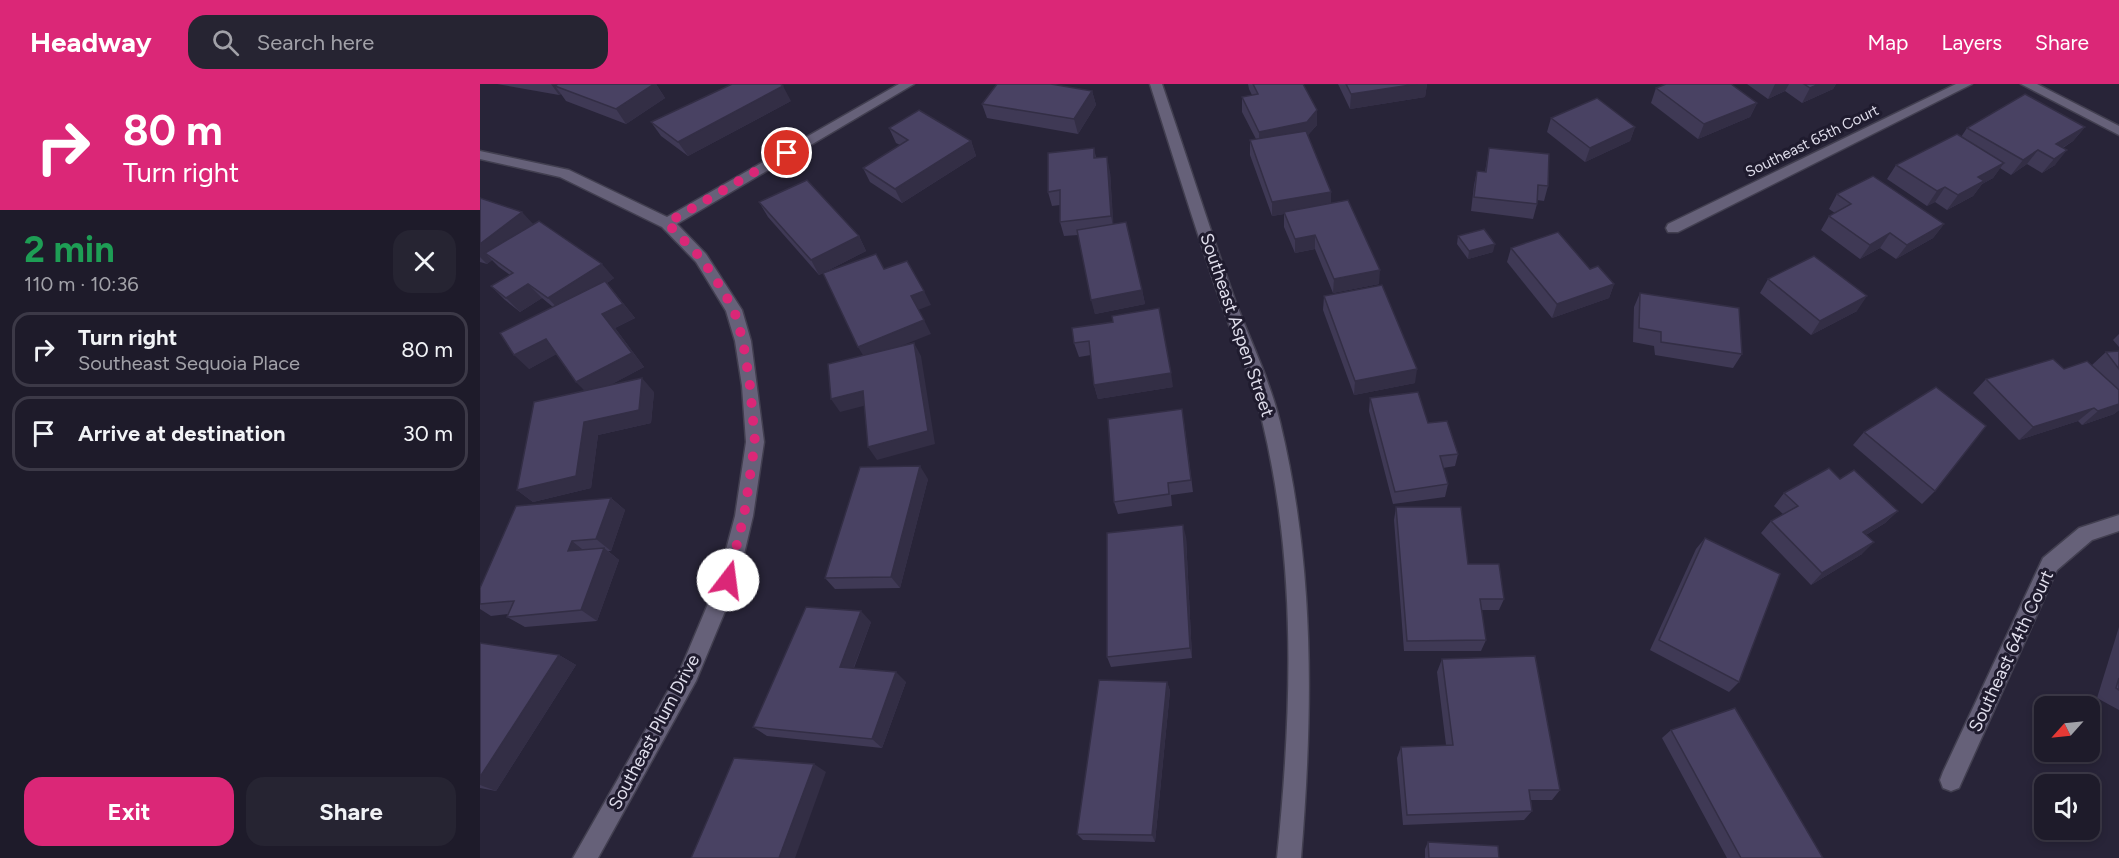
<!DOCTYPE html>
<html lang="en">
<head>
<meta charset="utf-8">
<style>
  :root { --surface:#1e1b2a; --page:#262432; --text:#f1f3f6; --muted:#a1a1a8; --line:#3c3947; --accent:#db2777 }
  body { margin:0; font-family:Figtree,sans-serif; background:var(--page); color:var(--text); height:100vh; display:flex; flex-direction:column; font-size:22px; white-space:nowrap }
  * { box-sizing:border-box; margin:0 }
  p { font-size:20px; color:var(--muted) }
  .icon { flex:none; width:33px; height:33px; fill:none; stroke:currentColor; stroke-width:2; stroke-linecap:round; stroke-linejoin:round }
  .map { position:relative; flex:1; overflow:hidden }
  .panel { display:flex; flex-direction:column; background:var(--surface); width:480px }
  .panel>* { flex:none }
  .banner { background:#db2777; color:#fff; overflow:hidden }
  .needle { width:39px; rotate:243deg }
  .buttons { position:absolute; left:1554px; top:612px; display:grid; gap:12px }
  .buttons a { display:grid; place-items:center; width:66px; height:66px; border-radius:12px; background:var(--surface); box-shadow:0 3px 9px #0003,0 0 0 2px var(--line); font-size:30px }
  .pin { position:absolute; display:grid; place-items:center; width:51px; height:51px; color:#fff; margin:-26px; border:3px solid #fff; border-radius:50%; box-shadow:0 2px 6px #0007 }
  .me { position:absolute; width:66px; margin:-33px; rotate:15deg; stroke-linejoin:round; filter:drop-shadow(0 0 4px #0008) }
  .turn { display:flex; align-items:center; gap:21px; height:126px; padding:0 24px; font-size:27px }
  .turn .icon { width:78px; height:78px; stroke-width:2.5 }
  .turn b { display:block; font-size:42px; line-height:51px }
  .round { display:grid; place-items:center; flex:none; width:63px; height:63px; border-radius:18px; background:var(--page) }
  .headline { display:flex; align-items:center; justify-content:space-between; height:102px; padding:0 24px }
  h1 { font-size:36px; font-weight:700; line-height:45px; color:#1e9e55 }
  .cta { display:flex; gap:12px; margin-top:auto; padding:12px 24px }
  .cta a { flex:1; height:69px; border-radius:18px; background:var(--accent); color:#fff; font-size:24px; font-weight:700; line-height:69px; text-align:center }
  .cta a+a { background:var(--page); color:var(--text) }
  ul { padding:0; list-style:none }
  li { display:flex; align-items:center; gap:18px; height:75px; margin:0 12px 9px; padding:0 12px; border:3px solid var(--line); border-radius:18px }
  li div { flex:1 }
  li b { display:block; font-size:22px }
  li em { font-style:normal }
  header { display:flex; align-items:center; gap:36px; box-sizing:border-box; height:84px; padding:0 30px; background:var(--accent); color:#fff }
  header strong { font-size:28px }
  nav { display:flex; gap:33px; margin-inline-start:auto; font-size:21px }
  .search { width:420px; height:54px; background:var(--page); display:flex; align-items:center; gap:15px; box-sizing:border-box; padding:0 21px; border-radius:18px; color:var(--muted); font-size:22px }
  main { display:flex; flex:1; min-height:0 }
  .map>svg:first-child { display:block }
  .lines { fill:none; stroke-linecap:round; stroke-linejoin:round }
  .minor-casing { stroke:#423f50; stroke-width:3 }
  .minor { fill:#666179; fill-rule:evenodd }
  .wall { fill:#3f3955 }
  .shaded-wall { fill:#332e45 }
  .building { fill:#494263; stroke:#332e45; stroke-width:1.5 }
  .route { stroke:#db2777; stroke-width:10; stroke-dasharray:0 18 }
  .labels { text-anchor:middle; stroke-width:6; stroke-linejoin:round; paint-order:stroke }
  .far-street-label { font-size:15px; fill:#dfddeb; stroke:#1f1b2e }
  .street-label { font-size:18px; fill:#dfddeb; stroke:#1f1b2e }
</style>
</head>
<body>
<header>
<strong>Headway</strong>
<div class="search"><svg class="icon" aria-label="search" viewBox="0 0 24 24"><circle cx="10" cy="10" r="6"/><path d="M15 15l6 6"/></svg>Search here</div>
<nav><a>Map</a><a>Layers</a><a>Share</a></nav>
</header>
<main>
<section class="panel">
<div class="banner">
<div class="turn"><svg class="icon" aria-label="right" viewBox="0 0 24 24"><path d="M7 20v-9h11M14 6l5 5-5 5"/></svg><div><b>80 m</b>Turn right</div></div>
</div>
<div class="headline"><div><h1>2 min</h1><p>110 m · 10:36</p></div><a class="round"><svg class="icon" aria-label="close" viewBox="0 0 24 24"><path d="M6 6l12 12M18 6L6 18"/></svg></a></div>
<ul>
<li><svg class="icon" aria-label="right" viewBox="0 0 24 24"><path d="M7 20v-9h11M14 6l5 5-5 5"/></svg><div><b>Turn right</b><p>Southeast Sequoia Place</p></div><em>80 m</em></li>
<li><svg class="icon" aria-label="arrive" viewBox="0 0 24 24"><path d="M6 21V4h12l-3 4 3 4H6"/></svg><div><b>Arrive at destination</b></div><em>30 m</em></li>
</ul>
<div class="cta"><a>Exit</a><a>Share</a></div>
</section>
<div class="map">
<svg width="1639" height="774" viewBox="0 0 1639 774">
  <rect width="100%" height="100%" fill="#282438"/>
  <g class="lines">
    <defs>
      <g id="minor">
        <path d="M419 0H434L197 140 226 170 262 226 271 257 284 358 273 432 258 496 216 597 118 774H93L201 584 238 496 255 432 266 358 262 302 255 257 246 227 216 178 182 143 80 93 0 75V67L89 86 187 133Z"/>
        <path d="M670 0H682C707 73 730 146 756 219 771 258 790 297 800 338 835 482 833 627 821 774H797C812 627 817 480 782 336 772 295 754 256 740 216 715 144 693 72 670 0Z"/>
        <path d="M1476 0H1492L1198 148H1188L1186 144 1188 140Z"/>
        <path d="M1541 0H1557L1639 42V51Z"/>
        <path d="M1639 431V447L1612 456 1577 486 1479 704 1471 707 1463 704 1460 696 1463 688 1563 474 1599 444Z"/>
      </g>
    </defs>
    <use href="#minor" class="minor-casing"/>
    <use href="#minor" class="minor"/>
  </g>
  <g class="wall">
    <path d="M17 0H176L185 14 146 40 86 17 81 10 79 11Z"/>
    <path d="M768 0H823L837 26V41L828 51 851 119 899 200 853 209 835 165 815 169 804 143V130L792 132 770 71V56L776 55 762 28V13L772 11 769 5Z"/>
    <path d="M858 0H947L945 13 870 25Z"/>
    <path d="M1267 0H1356L1353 5 1322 19 1305 7 1288 15Z"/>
    <path d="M1176 4 1277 19 1270 33 1218 55 1171 19Z"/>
    <path d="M612 7 616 21 598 50 507 34 502 20Z"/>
    <path d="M311 17 208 72 181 52 171 38Z"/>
    <path d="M1071 34 1155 43 1150 57 1105 78 1067 48Z"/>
    <path d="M1605 43 1593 57 1583 64 1575 81 1562 89 1547 80 1531 91 1520 84 1513 94 1502 100 1493 112 1467 126 1455 118 1447 122 1407 95 1416 81 1481 53 1487 44Z"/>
    <path d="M409 44 491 57 496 72 422 119 390 98 383 84 420 61 416 59Z"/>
    <path d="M614 64 616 74 630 88 633 140 662 206 665 220 615 230 598 151 584 152 580 138V121L572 122 568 108Z"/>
    <path d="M1009 64 1068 102 1064 117 1057 116V120L1053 135 991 127 994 101 997 87 1005 88Z"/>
    <path d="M1357 110 1464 140 1453 154 1416 175 1400 164 1380 175 1341 146 1349 132 1355 129 1349 125Z"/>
    <path d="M0 114 53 140 134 194 127 199 155 234 135 244 164 283 130 301 174 308 171 339 118 351 111 404 53 418 37 406 105 307 76 270 49 285 73 223 62 214 40 228 25 216 11 202 30 191 19 183 12 176 7 180 0 178Z"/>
    <path d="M279 118 379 152 386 167 339 191 288 133Z"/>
    <path d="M978 152 1013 168 988 175 977 160Z"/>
    <path d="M1031 164 1110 185 1134 200 1129 214 1072 234 1027 178Z"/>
    <path d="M1288 195 1377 227 1331 251 1280 209Z"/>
    <path d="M1160 209 1262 270 1253 284 1175 271 1174 262 1153 258 1154 223Z"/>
    <path d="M844 212 935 299 874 311 843 226Z"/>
    <path d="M592 244 693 303 618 315 614 301 611 271 599 273 594 259Z"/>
    <path d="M1639 250V263L1633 256Z"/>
    <path d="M1639 267V326L1634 330 1602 341 1598 337 1539 356 1493 309 1506 295 1612 281 1626 268Z"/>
    <path d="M890 314 948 339 978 370 975 382 963 384 968 400 965 413 913 420 889 327Z"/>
    <path d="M704 338 713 408 691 411 692 422 638 430 634 418Z"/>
    <path d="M1384 348 1455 407 1442 420 1373 361Z"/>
    <path d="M448 395 420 504 355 505 345 494Z"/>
    <path d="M1304 409 1418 427 1405 439 1386 451 1382 470 1331 501 1281 449 1291 437 1303 430 1294 422Z"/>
    <path d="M131 414 145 426 131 467H128L139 476 117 537 45 543 27 533 28 530 11 532 0 525V504Z"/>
    <path d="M916 423 988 480 1024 515 1019 526H1001L1006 556 1001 567H924L914 436Z"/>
    <path d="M706 453 712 574 631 583 627 573Z"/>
    <path d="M1225 454 1259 598 1249 608 1170 566 1216 465Z"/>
    <path d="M391 538 374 584 426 598 402 664 287 652 273 643Z"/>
    <path d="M1639 543V626L1617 614Z"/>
    <path d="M0 559 79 571 96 581 16 707 0 704Z"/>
    <path d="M962 575 1080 706 1072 716H1051L1052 727 1044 736 923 741 917 674 921 663 966 661 957 588Z"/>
    <path d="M687 598 690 607 675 758 603 756 597 750Z"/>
    <path d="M1191 646 1343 774H1247L1182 654Z"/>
    <path d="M948 758 1019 774H945V765Z"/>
  </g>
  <g class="shaded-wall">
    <path d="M71 0H92L75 2 81 10 79 11Z"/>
    <path d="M174 0H176L185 14 146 40 136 25Z"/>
    <path d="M937 0H947L945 13 870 25 871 10Z"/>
    <path d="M1295 0H1309L1305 7 1288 15Z"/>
    <path d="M1339 0H1356L1353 5 1322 19 1330 4Z"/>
    <path d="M303 2 311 17 208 72 198 58Z"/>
    <path d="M612 7 616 21 598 50 594 35Z"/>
    <path d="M1277 19 1270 33 1218 55 1224 40Z"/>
    <path d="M837 26V41L827 52 779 62V48Z"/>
    <path d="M1155 43 1150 57 1105 78 1110 64Z"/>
    <path d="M1605 43 1593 57 1569 72 1576 60Z"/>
    <path d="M491 57 496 72 422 119 415 105Z"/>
    <path d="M1558 66 1547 80 1531 91 1543 76Z"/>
    <path d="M1587 66 1575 81 1562 89 1574 75Z"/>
    <path d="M627 73 630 88 634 147 631 132Z"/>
    <path d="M1524 79 1513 94 1502 100 1493 112 1467 126 1478 111 1498 93Z"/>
    <path d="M1465 103 1455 118 1447 122 1457 107Z"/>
    <path d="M851 108V122L804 128V130L792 132V118Z"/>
    <path d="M42 128 55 142 5 169 12 176 7 180 0 173V160Z"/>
    <path d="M1464 140 1453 154 1416 175 1427 161Z"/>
    <path d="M1410 149 1400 164 1380 175 1390 161Z"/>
    <path d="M835 151V165L815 169V155Z"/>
    <path d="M379 152 386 167 339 191 331 176Z"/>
    <path d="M1015 160 1013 168 988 175 989 167Z"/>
    <path d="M122 180 134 194 127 199 155 234 135 244 164 283 110 312 96 298 122 230 81 228 68 214Z"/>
    <path d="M900 186 899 200 853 209 854 195Z"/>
    <path d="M48 200 62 214 40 228 26 214Z"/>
    <path d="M1134 200 1129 214 1072 234 1077 220Z"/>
    <path d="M662 206 665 220 615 230 611 216Z"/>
    <path d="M444 207 451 221 438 226 431 212Z"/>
    <path d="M1387 212 1377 227 1331 251 1340 237Z"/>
    <path d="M444 236 451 250 386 276 378 263Z"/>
    <path d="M66 255 79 269 49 285 34 271Z"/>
    <path d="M434 259 441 272 455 360 397 376 388 363Z"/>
    <path d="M937 285 935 299 874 311 875 297Z"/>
    <path d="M691 289 693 303 618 315 614 301Z"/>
    <path d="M162 294 174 308 171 339 118 351 111 404 53 418 37 406 104 338Z"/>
    <path d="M383 307 391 320 360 328 351 315Z"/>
    <path d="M1639 320V326L1634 330 1602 341 1618 327Z"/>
    <path d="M1614 324 1598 337 1539 356 1553 343Z"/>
    <path d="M440 382 448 395 420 504 411 493Z"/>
    <path d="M131 414 145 426 131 467 116 455Z"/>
    <path d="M1418 427 1405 439 1371 460 1383 448Z"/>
    <path d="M703 441 706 453 712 574 710 564Z"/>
    <path d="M92 457 107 469 88 467Z"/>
    <path d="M1394 458 1382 470 1331 501 1342 489Z"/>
    <path d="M124 464 139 476 117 537 101 526Z"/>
    <path d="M381 527 391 538 370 593 360 583Z"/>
    <path d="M79 571 96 581 16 707 0 701V693Z"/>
    <path d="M416 588 426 598 402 664 392 655Z"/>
    <path d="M687 598 690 607 675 758 672 751Z"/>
    <path d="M334 680 346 688 315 774H299Z"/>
  </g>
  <g class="building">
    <path d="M78 0H174L136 25 75 2Z"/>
    <path d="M252 0H300L303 2 198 58 171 38Z"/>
    <path d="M517 0H571L612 7 594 35 502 20Z"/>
    <path d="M773 0H823L837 26 827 38 779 48 762 13 778 10Z"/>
    <path d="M866 0H937L871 10Z"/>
    <path d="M1186 0H1251L1277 19 1224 40 1176 4Z"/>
    <path d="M1324 0H1339L1330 4Z"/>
    <path d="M1545 10 1605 43 1576 60 1587 66 1574 75 1558 66 1543 76 1487 44Z"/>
    <path d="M1117 14 1155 43 1110 64 1071 34Z"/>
    <path d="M439 26 491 57 415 105 383 84 428 56 409 44Z"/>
    <path d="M826 47 851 108 792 118 770 56Z"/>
    <path d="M1477 50 1524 79 1498 93 1504 97 1478 111 1465 103 1457 107 1416 81Z"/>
    <path d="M614 64V74L627 73 631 132 580 138V106L568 108V69Z"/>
    <path d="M1009 64 1069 70 1068 102 1058 101 1057 120 994 113 997 87 1006 88Z"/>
    <path d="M1393 92 1464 140 1427 161 1410 149 1390 161 1349 132 1371 120 1357 110Z"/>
    <path d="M327 96 379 152 331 176 279 118Z"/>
    <path d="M0 114 42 128 0 160Z"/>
    <path d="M868 116 900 186 854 195 835 151 815 155 804 128Z"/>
    <path d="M59 137 122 180 68 214 48 200 26 214 11 202 33 189 5 169Z"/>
    <path d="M646 138 662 206 611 216 597 146Z"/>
    <path d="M1004 145 1015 160 989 167 978 152Z"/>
    <path d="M1078 148 1110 185 1118 182 1134 200 1077 220 1031 164Z"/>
    <path d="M396 170 404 185 427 177 444 207 431 212 444 236 378 263 343 189Z"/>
    <path d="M1334 172 1387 212 1340 237 1288 195Z"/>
    <path d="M125 197 143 220 122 230 152 269 96 298 66 255 34 271 20 249Z"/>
    <path d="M902 201 937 285 875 297 844 212Z"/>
    <path d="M1160 209 1259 224 1262 270 1181 258V248L1159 244Z"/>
    <path d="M679 224 691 289 614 301 609 257 594 259 592 244 633 238 632 232Z"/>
    <path d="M434 259 448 347 388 363 383 307 351 315 348 280Z"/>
    <path d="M1639 267V285L1626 268Z"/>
    <path d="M1573 275 1584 285 1607 277 1639 306V320L1618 327 1614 324 1553 343 1506 295Z"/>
    <path d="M162 294 159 326 104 338 96 392 37 406 54 318Z"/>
    <path d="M1456 303 1506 342 1455 407 1384 348Z"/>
    <path d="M938 308 948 339 967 337 978 370 960 372 968 400 915 408 890 314Z"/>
    <path d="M702 325 711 396 688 399 689 410 634 418 628 335Z"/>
    <path d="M440 382 411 493 345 494 380 383Z"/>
    <path d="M1349 384 1360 395 1374 386 1418 427 1383 448 1394 458 1342 489 1291 437 1318 422 1304 409Z"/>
    <path d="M131 414 116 455 92 457 88 467 124 464 101 526 27 533 34 517 0 520V504L36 422Z"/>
    <path d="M916 423H981L988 480H1019L1024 515H1000L1006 556 927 557Z"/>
    <path d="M703 441 710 564 627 573V449Z"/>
    <path d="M1225 454 1300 490 1259 598 1179 556Z"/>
    <path d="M326 523 381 527 360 583 416 588 392 655 273 643Z"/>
    <path d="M0 559 79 571 0 693Z"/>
    <path d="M1055 572 1080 706H1049L1052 727 927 731 921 663 973 661 962 575Z"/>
    <path d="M1639 594V606L1636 604Z"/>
    <path d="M619 596 687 598 672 751 597 750Z"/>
    <path d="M1255 624 1343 774H1261L1191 646Z"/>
    <path d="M254 674 334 680 299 774H211Z"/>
    <path d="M948 758 1018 762 1019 774H949Z"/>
  </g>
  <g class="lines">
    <path class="route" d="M248 496 264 432 275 358 270 302 263 257 254 226 240 202 221 174 187 139 307 69"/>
  </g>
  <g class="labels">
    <g class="far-street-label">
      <text transform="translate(1332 57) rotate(-26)" y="5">Southeast 65th Court</text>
    </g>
    <g class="street-label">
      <text transform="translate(757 241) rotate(71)" y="6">Southeast Aspen Street</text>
      <text transform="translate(1531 567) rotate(-65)" y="6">Southeast 64th Court</text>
      <text transform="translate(174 648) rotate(-62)" y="6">Southeast Plum Drive</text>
    </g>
  </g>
</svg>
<div class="buttons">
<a><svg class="needle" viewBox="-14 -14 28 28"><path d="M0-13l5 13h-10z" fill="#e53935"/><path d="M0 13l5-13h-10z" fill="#a1a1a8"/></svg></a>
<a><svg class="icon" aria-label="sound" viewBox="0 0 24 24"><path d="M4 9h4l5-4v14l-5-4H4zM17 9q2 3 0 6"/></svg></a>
</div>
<div class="pin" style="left:307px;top:69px;background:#d93025"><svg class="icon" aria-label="arrive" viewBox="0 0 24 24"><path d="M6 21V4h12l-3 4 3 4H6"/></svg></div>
<svg class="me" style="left:248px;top:496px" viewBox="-20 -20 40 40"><circle r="19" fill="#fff"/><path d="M0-13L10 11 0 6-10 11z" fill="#db2777"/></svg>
</div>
</main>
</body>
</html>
